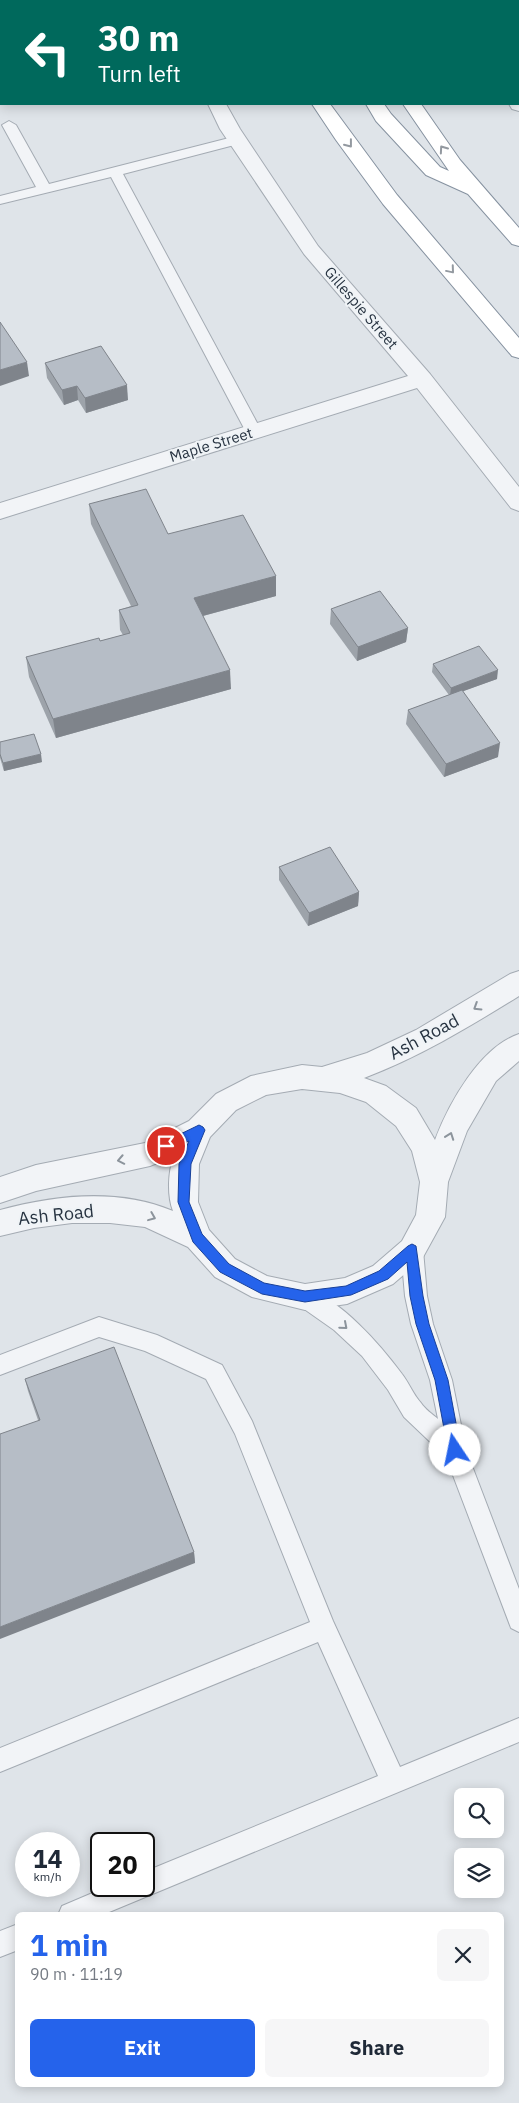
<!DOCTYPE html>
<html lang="en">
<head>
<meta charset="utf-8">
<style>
  :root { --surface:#fff; --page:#f6f6f7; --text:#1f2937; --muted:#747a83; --accent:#2563eb }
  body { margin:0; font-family:"IBM Plex Sans",sans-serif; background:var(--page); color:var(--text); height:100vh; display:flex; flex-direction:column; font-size:19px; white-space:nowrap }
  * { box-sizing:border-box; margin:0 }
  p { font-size:16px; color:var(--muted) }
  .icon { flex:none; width:28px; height:28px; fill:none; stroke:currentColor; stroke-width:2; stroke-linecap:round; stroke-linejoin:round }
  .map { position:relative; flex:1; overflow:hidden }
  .panel { position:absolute; left:15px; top:1912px; width:489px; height:175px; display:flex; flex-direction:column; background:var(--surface); border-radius:8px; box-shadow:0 2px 12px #0003 }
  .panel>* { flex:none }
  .top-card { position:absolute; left:0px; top:0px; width:520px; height:105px; box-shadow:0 2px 12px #0003; background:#00695c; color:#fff; overflow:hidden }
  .buttons { position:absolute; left:454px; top:1788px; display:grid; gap:10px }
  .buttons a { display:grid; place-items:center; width:50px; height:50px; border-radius:8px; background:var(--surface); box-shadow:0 2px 12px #0003; font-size:25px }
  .speed { position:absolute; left:15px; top:1832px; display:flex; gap:10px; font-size:25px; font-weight:700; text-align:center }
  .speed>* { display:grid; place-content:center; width:65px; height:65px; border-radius:50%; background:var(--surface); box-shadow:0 2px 12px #0003; line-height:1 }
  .speed small { font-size:12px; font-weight:400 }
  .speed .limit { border:2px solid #111; border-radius:8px; background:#fff; color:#111 }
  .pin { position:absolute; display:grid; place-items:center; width:42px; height:42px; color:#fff; margin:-21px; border:2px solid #fff; border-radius:50%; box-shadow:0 1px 5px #0007 }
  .me { position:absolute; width:55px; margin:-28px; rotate:349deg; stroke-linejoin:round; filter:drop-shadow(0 0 4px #0008) }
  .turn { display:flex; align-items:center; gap:18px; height:105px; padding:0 15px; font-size:22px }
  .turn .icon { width:65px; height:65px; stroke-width:2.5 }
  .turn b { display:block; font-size:35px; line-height:42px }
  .round { display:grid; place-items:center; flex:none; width:52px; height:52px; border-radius:8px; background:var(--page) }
  .overview { display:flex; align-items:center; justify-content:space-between; height:85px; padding:0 15px }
  h1 { font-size:30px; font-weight:700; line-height:38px; color:var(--accent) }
  .action { display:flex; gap:10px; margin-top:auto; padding:10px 15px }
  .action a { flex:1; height:58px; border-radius:8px; background:var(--accent); color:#fff; font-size:20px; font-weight:700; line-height:58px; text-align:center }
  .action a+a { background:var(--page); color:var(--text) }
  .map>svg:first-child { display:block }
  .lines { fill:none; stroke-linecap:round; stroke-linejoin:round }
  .lane-casing { stroke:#a4abb3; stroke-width:2 }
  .street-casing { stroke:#a4abb3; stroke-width:2 }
  .highway-casing { stroke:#8692a0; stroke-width:2 }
  .lane { fill:#f2f4f7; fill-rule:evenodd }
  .street { fill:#f2f4f7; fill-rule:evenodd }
  .highway { fill:#fff; fill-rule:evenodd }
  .wall { fill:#9da3aa }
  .shaded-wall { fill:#7f848b }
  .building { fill:#b6bdc6; stroke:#7f848b }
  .oneway { stroke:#9399a0 }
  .oneway2 { stroke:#8c949c }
  .route { fill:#2563eb; stroke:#184099 }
  .labels { text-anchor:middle; stroke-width:4; stroke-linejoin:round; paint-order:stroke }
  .far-street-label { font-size:15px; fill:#273341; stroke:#eff3f6 }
  .street-label { font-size:18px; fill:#273341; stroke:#eff3f6 }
</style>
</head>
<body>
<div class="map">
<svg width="519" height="2103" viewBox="0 0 519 2103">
  <rect width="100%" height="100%" fill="#dfe4e9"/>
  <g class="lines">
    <defs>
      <g id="lane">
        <path d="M77 0H92L93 1H78Z"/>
        <path d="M9 121 16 125 49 184 237 136 242 137 244 140 242 143 123 174 262 432 260 436 254 437 248 436 246 432 111 177 0 204V196L36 187 2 125Z"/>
        <path d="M412 1240 420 1243 423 1250 427 1296 433 1324 452 1380 466 1450 519 1589V1632L511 1628 446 1457 404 1417 388 1390 362 1356 334 1330 297 1304 294 1297 297 1290 305 1287C342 1301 379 1343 402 1374 409 1383 413 1394 421 1403 425 1409 432 1414 438 1419L430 1380 411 1324 405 1296 401 1250 404 1243Z"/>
        <path d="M99 1317 157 1335 222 1365 252 1421 333 1621 400 1767 519 1718V1742L102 1915H58L62 1906 109 1886H144V1872L378 1776 318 1642 0 1772V1748L310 1622 235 1434 206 1379 145 1351 99 1337 0 1375V1355Z"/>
        <path d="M18 1924V1950L0 1957V1931Z"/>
      </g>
      <g id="street">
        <rect x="161" y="0" width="18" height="1"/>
        <path d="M438 0H456L457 1H439Z"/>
        <rect x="0" y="72" width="1" height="12"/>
        <path d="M519 99V111L512 109 509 104H519Z"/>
        <path d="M208 104H226L240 129 318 246 430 374 519 487V511L511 508 417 388 0 519V503L408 376 304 254 220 129Z"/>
        <path d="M519 971V996C469 1027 419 1057 364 1078L386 1086 416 1108 435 1140C449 1103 480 1047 519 1034V1061L496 1081 467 1131 448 1182 445 1217 422 1259 393 1284 347 1304 305 1310 252 1297 215 1277 188 1247 145 1227 110 1223H72L34 1228 0 1236V1210C55 1195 119 1188 173 1211 167 1196 168 1171 174 1156L150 1166 36 1191 0 1203V1177L36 1165 145 1143 189 1121 216 1094 251 1076 302 1065 322 1067 367 1053 416 1030 510 974ZM302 1089 340 1093 366 1102 396 1126 412 1151 420 1182 416 1215 402 1241 373 1266 345 1278 305 1284 267 1276 235 1259 209 1230 198 1202 199 1164 210 1137 236 1110 266 1095Z"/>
      </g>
      <g id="highway">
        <path d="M258 0H276L277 1H259Z"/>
        <rect x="304" y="0" width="18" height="1"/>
        <rect x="339" y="0" width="18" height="1"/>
        <path d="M312 104H330L397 195 519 338V358L512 356 383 204 336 140Z"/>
        <path d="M366 104H384L391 114 440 167 449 171 403 104H421L460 160 519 228V246L512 244 468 194 426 175 376 121Z"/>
      </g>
    </defs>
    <use href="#lane" class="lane-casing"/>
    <use href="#street" class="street-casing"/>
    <use href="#highway" class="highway-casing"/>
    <use href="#lane" class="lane"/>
    <use href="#street" class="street"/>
    <use href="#highway" class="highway"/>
  </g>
  <g class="wall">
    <path d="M45 363 128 400 86 413 78 400 64 405 47 378Z"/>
    <path d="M89 504 276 576V596L203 616 231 689 56 738 29 677 26 657 100 641 123 635 120 630 119 610 131 606 91 524Z"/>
    <path d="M331 609 408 628 406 642 357 661 330 624Z"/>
    <path d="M433 664 497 679 463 691 498 757 444 777 406 724 408 710 449 695 432 672Z"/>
    <path d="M0 742 42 762 4 771 0 758Z"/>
    <path d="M279 867 359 892 358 906 308 926 279 880Z"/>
    <path d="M25 1379 194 1552 195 1563 38 1420 28 1391Z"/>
  </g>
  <g class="shaded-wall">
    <rect x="7" y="0" width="47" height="1"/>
    <path d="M27 362 29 376 0 386V370Z"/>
    <path d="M127 385 128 400 86 413 85 398Z"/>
    <path d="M77 386 78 400 64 405 62 390Z"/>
    <path d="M276 576V596L195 618 194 598Z"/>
    <path d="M408 628 406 642 357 661 358 647Z"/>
    <path d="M230 670 231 689 56 738 53 719Z"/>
    <path d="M498 670 497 679 450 696 451 688Z"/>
    <path d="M500 743 498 757 444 777 446 764Z"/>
    <path d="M41 754 42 762 4 771 3 763Z"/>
    <path d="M359 892 358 906 308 926 309 913Z"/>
    <path d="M194 1552 195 1563 0 1639V1627Z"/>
  </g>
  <g class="building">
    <path d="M0 322 27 362 0 370Z"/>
    <path d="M101 346 127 385 85 398 77 386 62 390 45 363Z"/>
    <path d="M146 489 168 534 243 515 276 576 194 598 230 670 53 719 26 657 99 638 100 641 130 633 119 610 138 605 89 504Z"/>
    <path d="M380 591 408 628 358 647 331 609Z"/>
    <path d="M479 646 498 670 451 688 433 664Z"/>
    <path d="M462 690 500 743 446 764 408 710Z"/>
    <path d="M34 734 41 754 3 763 0 754V742Z"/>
    <path d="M330 847 359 892 309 913 279 867Z"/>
    <path d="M114 1347 194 1552 0 1627V1434L40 1420 25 1379Z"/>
  </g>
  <defs><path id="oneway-chevron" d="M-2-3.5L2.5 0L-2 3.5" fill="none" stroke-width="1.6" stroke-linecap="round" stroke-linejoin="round" transform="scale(1.25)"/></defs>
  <g class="oneway">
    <use href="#oneway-chevron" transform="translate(349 144) rotate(52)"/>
    <use href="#oneway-chevron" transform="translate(443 149) rotate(-125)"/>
    <use href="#oneway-chevron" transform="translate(451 270) rotate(50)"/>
  </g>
  <g class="oneway2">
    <use href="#oneway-chevron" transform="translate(477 1007) rotate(148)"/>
    <use href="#oneway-chevron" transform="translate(450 1136) rotate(-70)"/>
    <use href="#oneway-chevron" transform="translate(121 1160) rotate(169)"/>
    <use href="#oneway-chevron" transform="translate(152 1217) rotate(22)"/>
    <use href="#oneway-chevron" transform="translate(344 1326) rotate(41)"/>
  </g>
  <path class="route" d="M199 1125 203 1127 205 1130 191 1164 189 1202 202 1234 229 1264 264 1283 305 1291 346 1286 379 1271 408 1246 412 1244 416 1246 423 1296 429 1324 448 1380 461 1450 459 1454 455 1456 450 1454 448 1450 435 1380 416 1324 410 1296 407 1262 388 1279 351 1295 305 1302 262 1294 220 1272 193 1242 178 1202 179 1164 189 1141 166 1151 162 1150 160 1146 162 1143Z"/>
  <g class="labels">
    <g class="far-street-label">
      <text transform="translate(361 308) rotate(49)" y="5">Gillespie Street</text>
      <text transform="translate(211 445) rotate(-17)" y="5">Maple Street</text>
    </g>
    <g class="street-label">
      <text transform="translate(424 1037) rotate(-28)" y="6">Ash Road</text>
      <text transform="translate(56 1215) rotate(-6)" y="6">Ash Road</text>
    </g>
  </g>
</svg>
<div class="buttons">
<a><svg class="icon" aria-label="search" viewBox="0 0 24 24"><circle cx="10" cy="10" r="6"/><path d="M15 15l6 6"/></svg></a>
<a><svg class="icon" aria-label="layers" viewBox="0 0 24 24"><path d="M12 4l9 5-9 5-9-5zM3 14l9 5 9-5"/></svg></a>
</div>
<div class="speed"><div>14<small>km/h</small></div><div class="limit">20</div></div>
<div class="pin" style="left:166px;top:1146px;background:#d93025"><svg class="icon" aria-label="arrive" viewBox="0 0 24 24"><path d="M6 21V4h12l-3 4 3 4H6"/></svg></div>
<svg class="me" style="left:455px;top:1450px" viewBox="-20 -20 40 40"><circle r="19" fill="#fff"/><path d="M0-13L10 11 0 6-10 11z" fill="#2563eb"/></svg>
<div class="top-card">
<div class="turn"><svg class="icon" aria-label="left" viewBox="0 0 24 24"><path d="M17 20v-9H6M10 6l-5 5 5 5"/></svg><div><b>30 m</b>Turn left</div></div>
</div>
<section class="panel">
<div class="overview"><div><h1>1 min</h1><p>90 m · 11:19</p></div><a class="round"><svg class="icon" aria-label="close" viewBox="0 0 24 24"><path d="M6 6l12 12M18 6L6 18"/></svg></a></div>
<div class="action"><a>Exit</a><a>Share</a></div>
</section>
</div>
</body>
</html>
